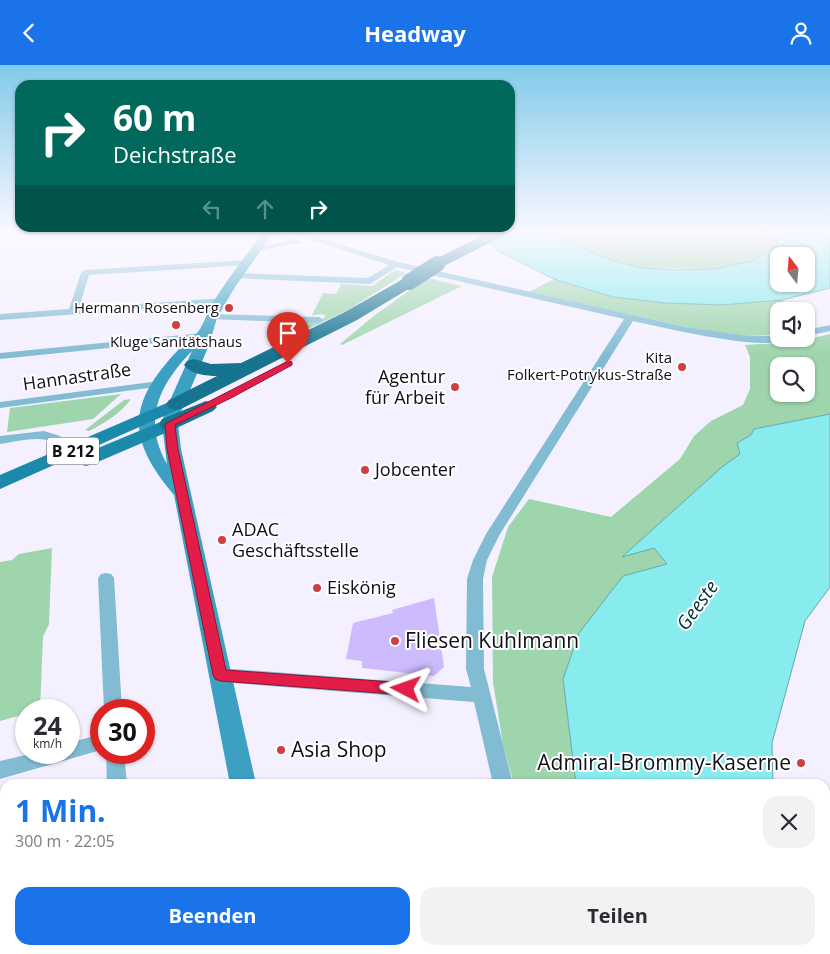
<!DOCTYPE html>
<html lang="de">
<head>
<meta charset="utf-8">
<style>
  :root { --surface:#fff; --page:#f2f2f3; --text:#2b2b33; --muted:#7c7c81; --accent:#1a73e8 }
  body { margin:0; font-family:"Open Sans",sans-serif; background:var(--page); color:var(--text); height:100vh; display:flex; flex-direction:column; font-size:19px; white-space:nowrap }
  * { box-sizing:border-box; margin:0 }
  p { font-size:16px; color:var(--muted) }
  .icon { flex:none; width:28px; height:28px; fill:none; stroke:currentColor; stroke-width:2; stroke-linecap:round; stroke-linejoin:round }
  .map { position:relative; flex:1; overflow:hidden }
  .side { position:absolute; left:0px; top:714px; width:830px; height:176px; display:flex; flex-direction:column; background:var(--surface); border-radius:15px 15px 0 0; box-shadow:0 1px 4px #0004 }
  .side>* { flex:none }
  .banner { position:absolute; left:15px; top:15px; width:500px; height:152px; border-radius:15px; box-shadow:0 1px 4px #0004; background:#00695c; color:#fff; overflow:hidden }
  .needle { width:32px; rotate:344deg }
  .buttons { position:absolute; left:770px; top:182px; display:grid; gap:10px }
  .buttons a { display:grid; place-items:center; width:45px; height:45px; border-radius:10px; background:var(--surface); box-shadow:0 1px 4px #0004; font-size:25px }
  .speed { position:absolute; left:15px; top:634px; display:flex; gap:10px; font-size:25px; font-weight:700; text-align:center }
  .speed>* { display:grid; place-content:center; width:65px; height:65px; border-radius:50%; background:var(--surface); box-shadow:0 1px 4px #0004; line-height:1 }
  .speed small { font-size:12px; font-weight:400 }
  .speed .limit { border:8px solid #d22; background:#fff; color:#111 }
  .pin { position:absolute; display:grid; place-items:center; width:42px; height:42px; color:#fff; margin:-51px -21px; border-radius:50% 50% 50% 0; rotate:-45deg; box-shadow:0 0 5px #0007 }
  .pin .icon { rotate:45deg }
  .me { position:absolute; width:55px; margin:-28px; rotate:274deg; stroke-linejoin:round; filter:drop-shadow(0 0 4px #0008) }
  .turn { display:flex; align-items:center; gap:18px; height:105px; padding:0 15px; font-size:22px }
  .turn .icon { width:65px; height:65px; stroke-width:2.5 }
  .turn b { display:block; font-size:35px; line-height:42px }
  .lanes { display:flex; align-items:center; height:48px; padding:0 15px; background:#0003; justify-content:center; gap:25px; direction:ltr }
  .lanes .off { opacity:.35 }
  .round { display:grid; place-items:center; flex:none; width:52px; height:52px; border-radius:15px; background:var(--page) }
  .headline { display:flex; align-items:center; justify-content:space-between; height:85px; padding:0 15px }
  h1 { font-size:30px; font-weight:700; line-height:38px; color:var(--accent) }
  .primary-button { display:flex; gap:10px; margin-top:auto; padding:10px 15px }
  .primary-button a { flex:1; height:58px; border-radius:15px; background:var(--accent); color:#fff; font-size:20px; font-weight:700; line-height:58px; text-align:center }
  .primary-button a+a { background:var(--page); color:var(--text) }
  header { display:flex; justify-content:space-between; align-items:center; height:65px; padding:0 15px; background:var(--accent); color:#fff; font-size:22px; font-weight:700 }
  .map>svg:first-child { display:block }
  .green { fill:#9ed5ac; fill-rule:evenodd }
  .water { fill:#88ebed; stroke:#64a9ad; fill-rule:evenodd }
  .building { fill:#cdbbfd }
  .lines { fill:none; stroke-linecap:round; stroke-linejoin:round }
  .street { fill:#82bcd3; fill-rule:evenodd }
  .secondary { fill:#3ca0c3; fill-rule:evenodd }
  .primary { fill:#1b89aa; fill-rule:evenodd }
  .highway { fill:#167491; fill-rule:evenodd }
  .highway-bridge { stroke:#167491; stroke-width:16 }
  .route { fill:#e11d48; stroke:#92132f }
  .poi-dot { fill:#ce3f42; stroke:#fff; stroke-width:2 }
  .labels { text-anchor:middle; stroke-width:4; stroke-linejoin:round; paint-order:stroke }
  .far-poi-label { font-size:15px; fill:#110e19; stroke:#fff; text-anchor:end }
  .shield { fill:#fff; stroke:#58565e; stroke-width:1 }
  .shield-label { font-size:16px; font-weight:bold; fill:#110e19 }
  .street-label { font-size:18px; fill:#110e19; stroke:#fff }
  .poi-label { font-size:18px; fill:#110e19; stroke:#fff; text-anchor:start }
  .water-label { font-size:19px; font-style:italic; fill:#003233; stroke:#fff }
  .near-poi-label { font-size:21px; fill:#110e19; stroke:#fff; text-anchor:start }
</style>
</head>
<body>
<header><svg class="icon" aria-label="back" viewBox="0 0 24 24"><path d="M15 5l-7 7 7 7"/></svg>Headway<svg class="icon" aria-label="person" viewBox="0 0 24 24"><circle cx="12" cy="8" r="4"/><path d="M4 21q1-7 8-7t8 7"/></svg></header>
<div class="map">
<svg width="830" height="889" viewBox="0 0 830 889">
  <rect width="100%" height="100%" fill="#f4f0ff"/>
  <g class="green">
    <path d="M551 167H777L778 180 753 196 714 204 642 203 611 195 574 180Z"/>
    <path d="M395 205 406 208 348 245 276 279 277 276 303 261 306 257 320 256 326 251 322 249 312 250 323 228 336 229 341 219 372 221Z"/>
    <path d="M427 213 462 221 342 280 340 279 375 250Z"/>
    <path d="M554 214 613 232 666 238 720 240 782 235 801 246H779V270L742 271 700 265 529 227Z"/>
    <path d="M830 269V349L754 364 751 370 738 378 741 389 623 491 654 483 667 499 623 511 563 615 576 719H514L503 680 493 617 492 512 508 462 529 434 611 452 680 394 694 371 711 356 743 340 750 324V292L745 280 795 277ZM779 301H806V329H779Z"/>
    <path d="M121 329 93 354 7 367 10 343Z"/>
    <path d="M131 334C121 348 105 358 89 366L85 365 124 335Z"/>
    <path d="M52 483 49 559 43 572 40 645H26V649L0 656V497L12 495 19 489Z"/>
    <rect x="531" y="885" width="65" height="4"/>
  </g>
  <g class="water">
    <path d="M482 167H551L574 180 611 195 642 203 676 205 714 204 753 196 778 180 777 167H830V223L782 235 721 240 666 238 613 232 554 214 498 186ZM779 191H806V219H779Z"/>
    <path d="M830 349V522L805 556 772 678 773 719H576L563 614 579 568 623 511 667 499 654 483 622 492 722 402 740 389 737 378 751 370 754 364Z"/>
    <path d="M596 885H794L796 889H596Z"/>
  </g>
  <path class="building" d="M434 533 444 602 434 611 362 603V596L346 594 353 558 393 548 392 545Z"/>
  <g class="lines">
    <g class="street">
      <path d="M266 167H278L304 177 300 179 296 178 252 187V183L288 176Z"/>
      <path d="M287 167H300L398 197 686 262 747 271H779V274H784C769 288 656 261 633 256L500 469 487 495 483 514 484 604 513 719H493L474 637 220 617 214 615 211 610 214 605 220 603 471 622 466 604 467 514 473 495 486 469 624 254 397 202 370 219 233 213V209L236 208 368 213 389 200Z"/>
      <path d="M246 195 250 198 249 200 89 210 79 243 225 233V237L222 238 0 255V249L69 244 81 208 85 205Z"/>
      <path d="M212 249 319 252 324 255 319 258 209 254V250Z"/>
      <path d="M830 260V266L806 271V265Z"/>
      <path d="M203 268 207 269V273L0 294V288Z"/>
      <path d="M159 316 163 317 165 319 163 321 0 343V337Z"/>
      <path d="M44 366 60 371 77 387 71 391C63 389 59 381 52 377 41 370 13 377 0 379V371Z"/>
      <path d="M106 508 111 509 114 513 122 645H104L98 513 101 509Z"/>
      <path d="M101 669V685L0 714V696L34 688H69V678Z"/>
      <path d="M106 688H124L127 719H107Z"/>
      <path d="M353 885H386L384 889H351Z"/>
    </g>
    <g class="secondary">
      <path d="M263 167H274L235 222 217 253 209 280 180 349 178 359 181 384 256 719H230L174 430C126 373 127 339 179 284 184 278 191 275 196 269 202 264 207 247 212 239 227 214 246 191 263 167ZM192 286 164 349 162 359 167 399C142 355 159 320 192 286Z"/>
      <path d="M261 885H293L294 889H262Z"/>
    </g>
    <g class="primary">
      <path d="M176 334 182 335 185 339 182 343 0 424V410Z"/>
      <path d="M170 353 177 355 179 359 177 363 93 399 86 401 79 399 76 395 79 391Z"/>
    </g>
    <g class="highway">
      <path d="M489 167H507L505 170 442 202H432L429 199 432 196Z"/>
      <path d="M409 212 415 214 417 217 415 220 357 255 183 343 176 345 169 343 166 339 169 335 217 311C207 311 190 309 184 300L187 296 194 294 211 299 241 298 345 247 403 214Z"/>
      <path d="M206 336 213 338 217 342 213 346 170 366 162 364 159 359 162 354Z"/>
    </g>
    <path class="highway-bridge" d="M409 217 437 199"/>
  </g>
  <linearGradient id="sky" x2="0" y2="1"><stop stop-color="#81caea"/><stop offset="0.57" stop-color="#faf8ff"/><stop offset="1" stop-color="#faf8ff" stop-opacity="0"/></linearGradient>
  <rect width="830" height="292" fill="url(#sky)"/>
  <path class="route" d="M288 296 292 297V300L231 333 175 360 178 384 226 605 406 618 411 620 414 624 411 628 406 630 220 616 215 614 213 610 167 384 165 359Z"/>
  <g class="poi-dot">
    <circle cx="229" cy="243" r="5"/>
    <circle cx="176" cy="260" r="5"/>
    <circle cx="682" cy="302" r="5"/>
    <circle cx="455" cy="322" r="5"/>
    <circle cx="365" cy="405" r="5"/>
    <circle cx="222" cy="475" r="5"/>
    <circle cx="317" cy="523" r="5"/>
    <circle cx="395" cy="576" r="5"/>
    <circle cx="281" cy="685" r="5"/>
    <circle cx="801" cy="698" r="5"/>
  </g>
  <g class="labels">
    <g class="far-poi-label">
      <text x="219" y="248">Hermann Rosenberg</text>
      <text x="176" y="282" text-anchor="middle">Kluge Sanitätshaus</text>
      <text x="672" y="298">Kita<tspan x="672" dy="17">Folkert-Potrykus-Straße</tspan></text>
    </g>
    <rect class="shield" x="47" y="372.5" width="52" height="27" rx="4"/>
    <g class="shield-label">
      <text x="73" y="392">B 212</text>
    </g>
    <g class="street-label">
      <text transform="translate(77 312) rotate(-8)" y="6">Hannastraße</text>
    </g>
    <g class="poi-label">
      <text x="445" y="318" text-anchor="end">Agentur<tspan x="445" dy="21">für Arbeit</tspan></text>
      <text x="375" y="411">Jobcenter</text>
      <text x="232" y="471">ADAC<tspan x="232" dy="21">Geschäftsstelle</tspan></text>
      <text x="327" y="529">Eiskönig</text>
    </g>
    <g class="water-label">
      <text transform="translate(697 540) rotate(-54)" y="7">Geeste</text>
    </g>
    <g class="near-poi-label">
      <text x="405" y="583">Fliesen Kuhlmann</text>
      <text x="291" y="692">Asia Shop</text>
      <text x="791" y="705" text-anchor="end">Admiral-Brommy-Kaserne</text>
    </g>
  </g>
</svg>
<div class="buttons">
<a><svg class="needle" viewBox="-14 -14 28 28"><path d="M0-13l5 13h-10z" fill="#e53935"/><path d="M0 13l5-13h-10z" fill="#7c7c81"/></svg></a>
<a><svg class="icon" aria-label="sound" viewBox="0 0 24 24"><path d="M4 9h4l5-4v14l-5-4H4zM17 9q2 3 0 6"/></svg></a>
<a><svg class="icon" aria-label="search" viewBox="0 0 24 24"><circle cx="10" cy="10" r="6"/><path d="M15 15l6 6"/></svg></a>
</div>
<div class="speed"><div>24<small>km/h</small></div><div class="limit">30</div></div>
<div class="pin" style="left:288px;top:298px;background:#d93025"><svg class="icon" aria-label="arrive" viewBox="0 0 24 24"><path d="M6 21V4h12l-3 4 3 4H6"/></svg></div>
<svg class="me" style="left:406px;top:624px" viewBox="-20 -20 40 40"><path d="M0-17L14 15 0 8-14 15z" fill="#e11d48" stroke="#fff" stroke-width="4"/></svg>
<div class="banner">
<div class="turn"><svg class="icon" aria-label="right" viewBox="0 0 24 24"><path d="M7 20v-9h11M14 6l5 5-5 5"/></svg><div><b>60 m</b>Deichstraße</div></div>
<div class="lanes"><svg class="icon off" aria-label="left" viewBox="0 0 24 24"><path d="M17 20v-9H6M10 6l-5 5 5 5"/></svg><svg class="icon off" aria-label="ahead" viewBox="0 0 24 24"><path d="M12 20V5M6 11l6-6 6 6"/></svg><svg class="icon" aria-label="right" viewBox="0 0 24 24"><path d="M7 20v-9h11M14 6l5 5-5 5"/></svg></div>
</div>
<section class="side">
<div class="headline"><div><h1>1 Min.</h1><p>300 m · 22:05</p></div><a class="round"><svg class="icon" aria-label="close" viewBox="0 0 24 24"><path d="M6 6l12 12M18 6L6 18"/></svg></a></div>
<div class="primary-button"><a>Beenden</a><a>Teilen</a></div>
</section>
</div>
</body>
</html>
